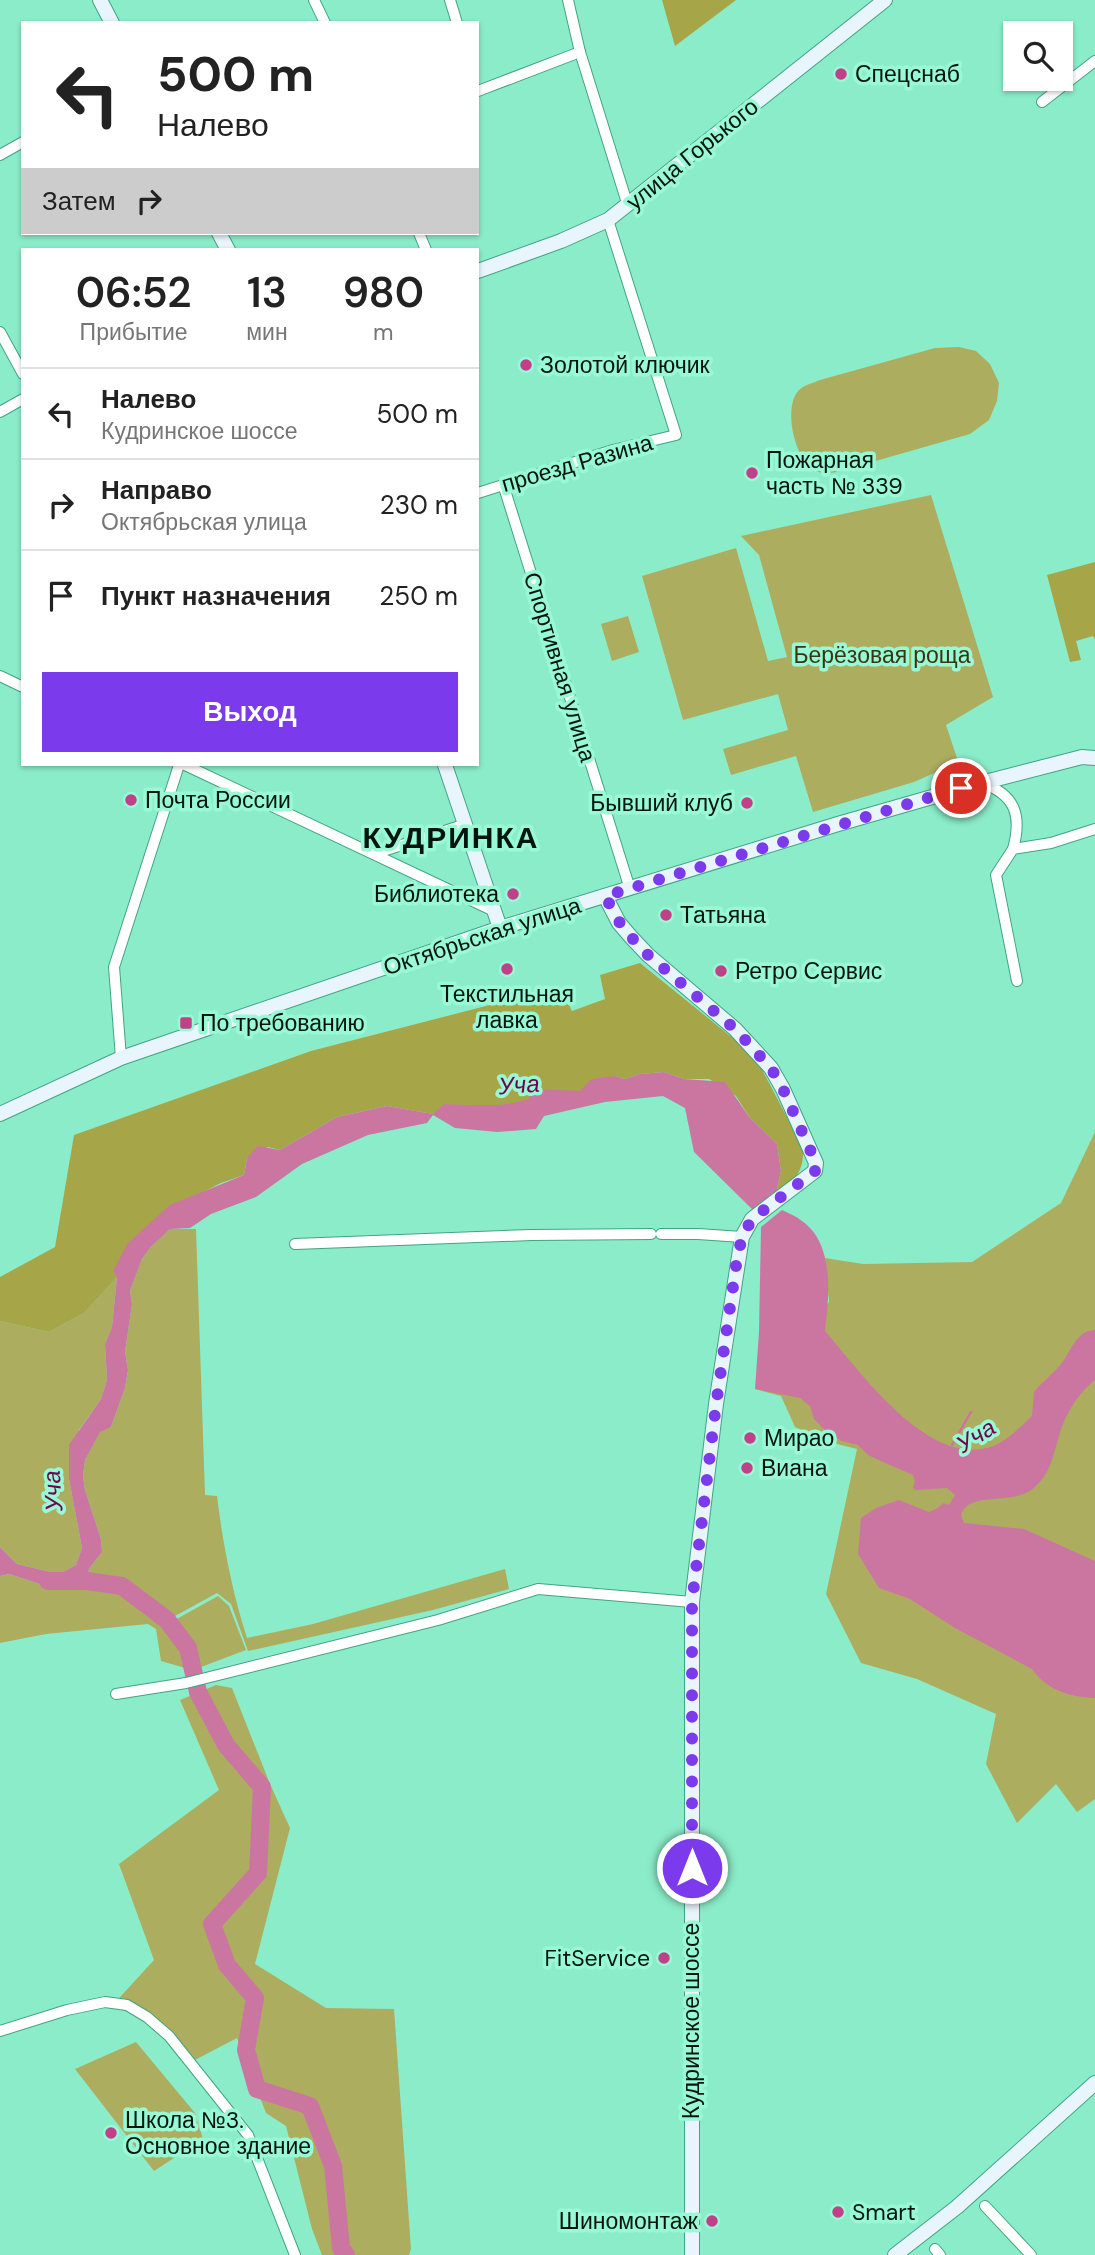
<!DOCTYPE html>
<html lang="ru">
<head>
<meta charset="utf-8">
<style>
  :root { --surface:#fff; --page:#f6f6f6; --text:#222; --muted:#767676; --line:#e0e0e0; --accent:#7c3aed }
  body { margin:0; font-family:"DM Sans",sans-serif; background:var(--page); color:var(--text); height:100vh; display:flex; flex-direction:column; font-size:26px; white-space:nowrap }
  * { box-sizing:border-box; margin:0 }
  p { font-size:23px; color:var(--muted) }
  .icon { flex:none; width:38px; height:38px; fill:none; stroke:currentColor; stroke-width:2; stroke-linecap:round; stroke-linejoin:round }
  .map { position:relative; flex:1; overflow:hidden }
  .panel { position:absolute; left:21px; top:248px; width:458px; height:518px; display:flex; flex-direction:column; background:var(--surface); border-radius:0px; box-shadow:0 2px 5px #0004 }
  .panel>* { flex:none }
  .hud { position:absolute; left:21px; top:21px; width:458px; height:214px; border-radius:0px; box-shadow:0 2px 5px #0004; background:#fff; color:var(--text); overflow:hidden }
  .buttons { position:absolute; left:1003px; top:21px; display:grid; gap:14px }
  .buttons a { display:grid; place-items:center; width:70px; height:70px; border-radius:0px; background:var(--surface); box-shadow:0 2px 5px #0004; font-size:35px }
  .pin { position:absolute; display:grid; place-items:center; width:60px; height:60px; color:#fff; margin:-30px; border:4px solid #fff; border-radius:50%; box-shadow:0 2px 7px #0007 }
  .me { position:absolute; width:77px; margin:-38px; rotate:0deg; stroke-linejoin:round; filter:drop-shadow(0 0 5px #0008) }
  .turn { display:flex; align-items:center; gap:24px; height:147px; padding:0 21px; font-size:32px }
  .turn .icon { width:91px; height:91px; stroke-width:2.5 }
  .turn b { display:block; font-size:49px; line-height:60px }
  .then { display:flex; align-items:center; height:66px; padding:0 21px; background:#0003; gap:14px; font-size:26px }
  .eta { display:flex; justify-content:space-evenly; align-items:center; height:119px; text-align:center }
  .eta b { font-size:42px; font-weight:600; line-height:49px }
  .primary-button { display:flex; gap:14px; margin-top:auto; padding:14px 21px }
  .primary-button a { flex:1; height:80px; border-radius:0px; background:var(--accent); color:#fff; font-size:28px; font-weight:600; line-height:80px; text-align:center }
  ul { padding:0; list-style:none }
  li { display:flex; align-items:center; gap:21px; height:91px; padding:0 21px; border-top:2px solid var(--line) }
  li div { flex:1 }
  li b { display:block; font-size:26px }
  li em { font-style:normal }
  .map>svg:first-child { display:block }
  .green { fill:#adad60 }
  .forest { fill:#a6a648 }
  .water { fill:#ca76a1 }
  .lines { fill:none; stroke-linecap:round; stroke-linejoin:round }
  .stream { stroke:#ca76a1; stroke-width:2.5 }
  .river { stroke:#ca76a1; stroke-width:18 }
  .street-casing { stroke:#41a484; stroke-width:12 }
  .secondary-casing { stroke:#41a484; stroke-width:16 }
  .street { stroke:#fff; stroke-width:10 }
  .secondary { stroke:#e8f5fc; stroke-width:14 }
  .route { stroke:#7c3aed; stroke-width:12; stroke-dasharray:0 21.6 }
  .poi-dot { fill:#c0408a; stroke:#99f9d6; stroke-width:2.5 }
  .labels { text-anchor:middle; stroke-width:7; stroke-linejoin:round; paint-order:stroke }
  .poi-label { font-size:23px; fill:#00160d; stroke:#99f9d6; text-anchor:start }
  .street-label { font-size:23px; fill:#00160d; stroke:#99f9d6 }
  .park-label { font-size:23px; fill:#37360e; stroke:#99f9d6 }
  .water-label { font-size:24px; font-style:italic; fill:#6e0349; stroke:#99f9d6 }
  .district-label { font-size:30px; font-weight:bold; letter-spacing:2px; fill:#00160d; stroke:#99f9d6 }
</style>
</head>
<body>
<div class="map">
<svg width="1095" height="2255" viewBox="0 0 1095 2255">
  <rect width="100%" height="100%" fill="#8becc9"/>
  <g class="green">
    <path d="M959 347 976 351 990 364 999 383 997 401 989 420 970 434 837 472C827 474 819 474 811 468 794 455 783 406 799 390 804 385 813 383 820 380L935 348Z"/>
    <path d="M931 495 993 697 946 725 960 767 943 773 941 770 914 782 813 812 796 756 731 775 723 749 788 730 778 694 683 720 642 576 736 548 768 661 787 657 759 555 741 536Z"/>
    <path d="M628 616 639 652 612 661 601 624Z"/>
    <path d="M1095 1132V1799L1077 1812 1056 1784 1017 1823 986 1764 996 1714 917 1679 861 1663 826 1594 857 1449 825 1441 795 1427 781 1396 755 1389 829 1302 825 1258 863 1264 972 1262 1061 1203Z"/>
    <path d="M170 1229H196L205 1495 217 1496C223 1545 232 1591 247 1638L313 1624 505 1569 509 1589 433 1610 248 1651 231 1604 217 1593 166 1621 184 1652 185 1668 161 1661 156 1629 148 1624 46 1634 0 1643V1576L9 1574 40 1584 87 1577 89 1569 102 1552 101 1539 85 1490 83 1476 85 1460 100 1431 111 1427 125 1388 128 1370 125 1352 132 1304 130 1291 142 1259 150 1248Z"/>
    <path d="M117 1277 112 1327 105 1344 107 1380 101 1399 79 1430 69 1479 82 1548 76 1565 59 1574 17 1564 0 1547V1321L49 1332 84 1313Z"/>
    <path d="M218 1596 229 1606 246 1650 201 1667 188 1669 186 1651 191 1648 173 1621Z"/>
    <path d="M216 1685 232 1688 270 1784 290 1828 255 1964 326 2008 394 2009 411 2249 409 2255H322L312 2229 286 2126 266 2113 237 2038 191 2062 147 2017 111 2007 154 1960 119 1864 219 1790 180 1700Z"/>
    <path d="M136 2042 195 2113 203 2139 154 2171 75 2069Z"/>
  </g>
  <g class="forest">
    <path d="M662 0H736L675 46Z"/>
    <path d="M1095 562V640L1093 636 1076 641 1081 660 1070 662 1047 575Z"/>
    <path d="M640 963 755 1056 803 1148C804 1174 795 1178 776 1194L781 1171 777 1144 750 1118 736 1096 709 1079H684L664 1072 640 1074 625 1079 615 1076 580 1091 562 1092 514 1104 433 1114 387 1106 337 1117 280 1150 268 1147 247 1158 244 1175 221 1183 189 1199 84 1313 49 1332 0 1321V1277L55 1247 74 1135 311 1051 560 987 572 1011 605 999 600 975Z"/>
  </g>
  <g class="water">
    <path d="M664 1072 684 1079 725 1082 750 1118 777 1144 781 1171 776 1194 753 1210 694 1152 685 1108 663 1096 605 1102 544 1116 536 1129 497 1132 455 1128 433 1115 427 1123 368 1135 302 1164 256 1197 211 1214 190 1228 170 1229 150 1248 142 1259 130 1291 132 1304 125 1352 128 1370 125 1388 111 1427 100 1432 85 1460 83 1476 85 1490 101 1539 102 1552 89 1569 87 1577 40 1584 9 1574 0 1576V1547L17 1564 59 1574 76 1565 82 1548 69 1479V1445L101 1399 107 1380 105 1344 112 1327 117 1277 113 1271 128 1243 170 1205 244 1175 247 1158 258 1146 280 1150 337 1117 387 1106 433 1114 444 1104C473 1105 501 1108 529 1099L532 1089 580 1091 592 1079 615 1076 625 1079 640 1074Z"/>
    <path d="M782 1210C788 1213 796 1216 802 1221 835 1244 829 1297 825 1331 861 1372 929 1470 993 1446 1007 1441 1021 1426 1032 1416L1034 1392C1042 1382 1053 1374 1061 1364 1072 1351 1075 1331 1095 1330V1380C1075 1396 1063 1418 1057 1443 1052 1460 1049 1474 1036 1486 1014 1508 969 1489 961 1515L964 1523 1024 1529 1095 1561V1698C1069 1697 1047 1690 1032 1669L955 1628 910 1599 879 1588 858 1554 861 1518 876 1508 899 1500 929 1512 938 1508 943 1503 949 1505 955 1495 947 1488 915 1490 913 1487 915 1482 913 1475 883 1462 868 1455 858 1445 842 1441 828 1433 814 1419 810 1406 800 1398 755 1389 759 1332 761 1227Z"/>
  </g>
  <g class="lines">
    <path class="stream" d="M952 1445 971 1412"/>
    <path class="river" d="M48 1581H87L122 1586 167 1620 188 1648 198 1692 226 1745 262 1787 258 1873 212 1924 227 1965 255 1998 246 2050 257 2089 310 2106 333 2166 341 2248 346 2255"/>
    <defs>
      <g id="street">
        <path d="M314 0 325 23"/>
        <path d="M450 0 457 23"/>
        <path d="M568 0 580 52 628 206"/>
        <path d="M478 91 580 52"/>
        <path d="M1042 102 1095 61"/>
        <path d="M0 155 23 142"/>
        <path d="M419 233 426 250"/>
        <path d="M0 332 23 374"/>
        <path d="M0 412 23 399"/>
        <path d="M503 484 630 889"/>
        <path d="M478 493 613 450 676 435 608 220"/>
        <path d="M0 676 23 687"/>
        <path d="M185 765 496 912"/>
        <path d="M982 783C1016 795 1022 816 1013 849"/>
        <path d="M374 854 466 824"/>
        <path d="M1017 981 996 875 1013 849 1051 843 1095 829"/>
        <path d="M121 1058 114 967 179 765"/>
        <path d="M661 1234H698L742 1237"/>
        <path d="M295 1244 531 1235 651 1234"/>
        <path d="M116 1694 186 1683 438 1620 538 1589 692 1602"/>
        <path d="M0 2031 67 2010 105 2002 127 2005 147 2017 169 2036 248 2135 295 2255"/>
        <path d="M985 2206 1031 2255"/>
        <path d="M935 2249 940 2255"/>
      </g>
      <g id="secondary">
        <path d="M100 0 112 23"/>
        <path d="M219 233 228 250"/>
        <path d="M478 271 561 241 608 220 885 0"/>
        <path d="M445 765 500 928"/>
        <path d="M605 896 619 923 631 937 648 955 735 1029 771 1068 783 1089 816 1163 815 1171 752 1219 742 1237 716 1404 692 1602V2255"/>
        <path d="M0 1114 121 1058 500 928 838 824 981 783 1082 757 1095 758"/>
        <path d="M895 2255 957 2207 1095 2083"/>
      </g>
    </defs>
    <use href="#street" class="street-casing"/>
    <use href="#secondary" class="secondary-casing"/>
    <use href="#street" class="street"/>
    <use href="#secondary" class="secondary"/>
  </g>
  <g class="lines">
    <path class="route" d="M692 1868V1602L716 1405 737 1259 742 1237 752 1219 815 1171 816 1163 783 1089 771 1068 735 1029 648 955 631 937 620 923 605 896 961 788"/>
  </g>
  <g class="poi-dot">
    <circle cx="841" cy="74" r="7"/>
    <circle cx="526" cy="365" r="7"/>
    <circle cx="752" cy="473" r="7"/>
    <circle cx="131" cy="800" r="7"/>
    <circle cx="747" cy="803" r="7"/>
    <circle cx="513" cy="894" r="7"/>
    <circle cx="666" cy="915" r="7"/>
    <circle cx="507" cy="969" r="7"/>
    <circle cx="721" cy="971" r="7"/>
    <rect x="179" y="1016" width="14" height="14" rx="3.5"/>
    <circle cx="750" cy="1438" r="7"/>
    <circle cx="747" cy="1468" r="7"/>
    <circle cx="664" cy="1958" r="7"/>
    <circle cx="111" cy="2133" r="7"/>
    <circle cx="838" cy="2212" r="7"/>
    <circle cx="712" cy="2221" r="7"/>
  </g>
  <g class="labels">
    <g class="poi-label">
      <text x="855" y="82">Спецснаб</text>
      <text x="540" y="373">Золотой ключик</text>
      <text x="766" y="468">Пожарная<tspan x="766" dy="26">часть № 339</tspan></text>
      <text x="145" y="808">Почта России</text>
      <text x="733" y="811" text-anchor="end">Бывший клуб</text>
      <text x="499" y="902" text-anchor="end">Библиотека</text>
      <text x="680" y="923">Татьяна</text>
      <text x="735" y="979">Ретро Сервис</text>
      <text x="507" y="1002" text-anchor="middle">Текстильная<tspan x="507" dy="26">лавка</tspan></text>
      <text x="200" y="1031">По требованию</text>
      <text x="764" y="1446">Мирао</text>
      <text x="761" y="1476">Виана</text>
      <text x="650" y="1966" text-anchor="end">FitService</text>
      <text x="125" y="2128">Школа №3.<tspan x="125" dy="26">Основное здание</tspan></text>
      <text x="852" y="2220">Smart</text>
      <text x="698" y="2229" text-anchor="end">Шиномонтаж</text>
    </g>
    <g class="street-label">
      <text transform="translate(692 154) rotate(-39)" y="8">улица Горького</text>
      <text transform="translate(577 463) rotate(-16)" y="8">проезд Разина</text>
      <text transform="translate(560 667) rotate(73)" y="8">Спортивная улица</text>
      <text transform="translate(482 936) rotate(-18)" y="8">Октябрьская улица</text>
      <text transform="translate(691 2021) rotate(-90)" y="8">Кудринское шоссе</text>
    </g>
    <g class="park-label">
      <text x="882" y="663">Берёзовая роща</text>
    </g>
    <g class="water-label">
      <text transform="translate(519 1085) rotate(-4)" y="8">Уча</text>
      <text transform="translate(976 1436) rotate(-32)" y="8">Уча</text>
      <text transform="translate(53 1491) rotate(-94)" y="8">Уча</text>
    </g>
    <g class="district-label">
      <text x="451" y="848">КУДРИНКА</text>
    </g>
  </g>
</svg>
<div class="buttons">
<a><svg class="icon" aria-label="search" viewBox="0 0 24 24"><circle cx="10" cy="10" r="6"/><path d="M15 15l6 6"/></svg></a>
</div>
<div class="pin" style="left:961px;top:788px;background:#d93025"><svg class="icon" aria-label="arrive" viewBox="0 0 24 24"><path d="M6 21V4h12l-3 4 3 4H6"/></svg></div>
<svg class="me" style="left:692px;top:1868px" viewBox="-20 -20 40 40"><circle r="17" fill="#7c3aed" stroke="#fff" stroke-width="3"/><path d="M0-11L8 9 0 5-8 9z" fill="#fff"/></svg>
<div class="hud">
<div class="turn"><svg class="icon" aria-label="left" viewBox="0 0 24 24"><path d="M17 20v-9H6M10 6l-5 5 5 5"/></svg><div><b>500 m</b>Налево</div></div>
<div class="then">Затем<svg class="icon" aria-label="right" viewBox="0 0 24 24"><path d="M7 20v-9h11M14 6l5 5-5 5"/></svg></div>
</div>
<section class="panel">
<div class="eta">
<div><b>06:52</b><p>Прибытие</p></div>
<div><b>13</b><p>мин</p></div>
<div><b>980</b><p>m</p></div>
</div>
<ul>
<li><svg class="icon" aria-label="left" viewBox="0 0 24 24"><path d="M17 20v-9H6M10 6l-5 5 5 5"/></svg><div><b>Налево</b><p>Кудринское шоссе</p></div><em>500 m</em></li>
<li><svg class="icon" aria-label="right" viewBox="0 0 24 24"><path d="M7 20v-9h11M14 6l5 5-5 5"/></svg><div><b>Направо</b><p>Октябрьская улица</p></div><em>230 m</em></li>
<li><svg class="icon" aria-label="arrive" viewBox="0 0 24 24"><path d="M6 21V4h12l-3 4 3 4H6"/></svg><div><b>Пункт назначения</b></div><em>250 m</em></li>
</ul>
<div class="primary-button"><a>Выход</a></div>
</section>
</div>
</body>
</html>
